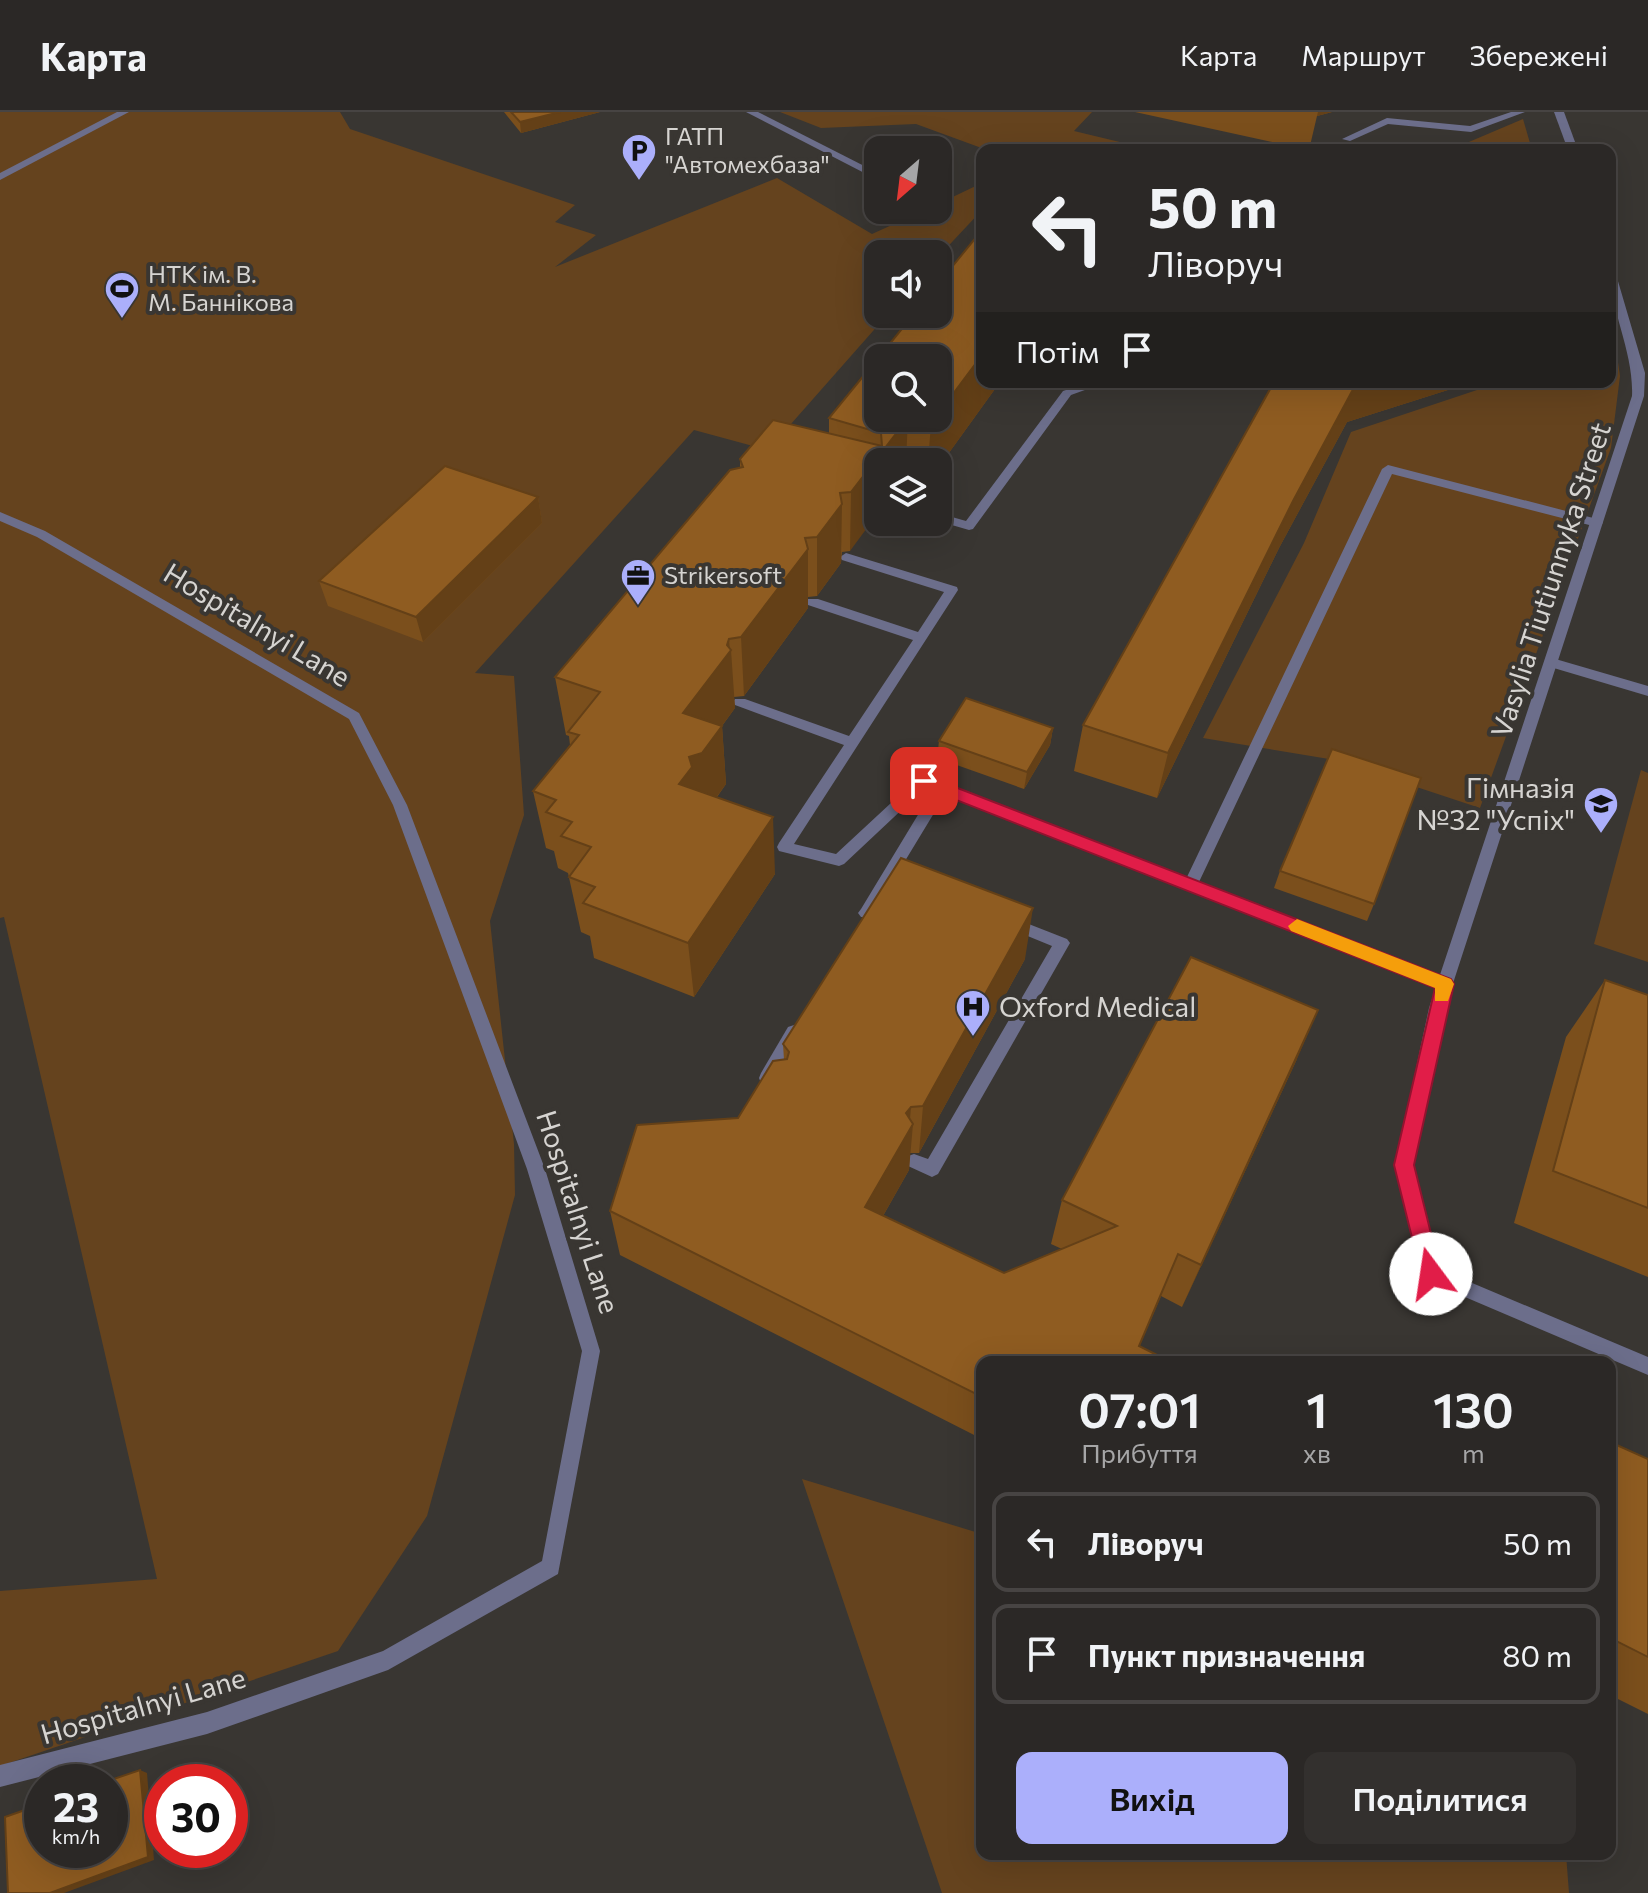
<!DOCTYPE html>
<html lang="uk">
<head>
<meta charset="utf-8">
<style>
  :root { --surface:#2b2826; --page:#33302e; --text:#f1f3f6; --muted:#a6a6a7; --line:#474443; --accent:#abaffb }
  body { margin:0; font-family:Commissioner,sans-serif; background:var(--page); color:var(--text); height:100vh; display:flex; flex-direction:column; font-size:30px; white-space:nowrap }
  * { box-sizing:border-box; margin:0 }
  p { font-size:26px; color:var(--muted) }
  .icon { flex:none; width:44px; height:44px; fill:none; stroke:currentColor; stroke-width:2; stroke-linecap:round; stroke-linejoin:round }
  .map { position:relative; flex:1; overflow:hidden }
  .details { position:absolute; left:976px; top:1244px; width:640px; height:504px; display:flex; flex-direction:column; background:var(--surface); border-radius:16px; box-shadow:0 8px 32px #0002,0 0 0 2px var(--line) }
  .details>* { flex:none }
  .banner { position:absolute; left:976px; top:32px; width:640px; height:244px; border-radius:16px; box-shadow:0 8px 32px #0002,0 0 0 2px var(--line); background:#2b2826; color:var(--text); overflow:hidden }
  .needle { width:52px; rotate:208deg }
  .tools { position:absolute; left:864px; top:24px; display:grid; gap:16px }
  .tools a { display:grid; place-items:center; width:88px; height:88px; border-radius:16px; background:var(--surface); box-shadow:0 8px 32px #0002,0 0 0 2px var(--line); font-size:40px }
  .speed { position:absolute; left:24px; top:1652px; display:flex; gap:16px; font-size:40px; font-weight:700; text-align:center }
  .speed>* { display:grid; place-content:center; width:104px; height:104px; border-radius:50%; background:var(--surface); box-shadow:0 8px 32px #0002,0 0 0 2px var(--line); line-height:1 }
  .speed small { font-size:20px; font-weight:400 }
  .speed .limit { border:12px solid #d22; background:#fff; color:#111 }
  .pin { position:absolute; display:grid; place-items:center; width:68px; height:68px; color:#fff; margin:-34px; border-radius:16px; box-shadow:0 4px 12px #0006 }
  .me { position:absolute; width:88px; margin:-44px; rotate:346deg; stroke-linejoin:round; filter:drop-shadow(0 0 6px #0008) }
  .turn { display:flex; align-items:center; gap:28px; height:168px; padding:0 40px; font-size:36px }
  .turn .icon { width:104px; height:104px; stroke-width:2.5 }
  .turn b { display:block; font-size:56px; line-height:68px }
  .then { display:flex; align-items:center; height:76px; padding:0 40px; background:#0003; gap:16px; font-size:30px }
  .eta { display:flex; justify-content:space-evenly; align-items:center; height:136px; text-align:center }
  .eta b { font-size:48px; font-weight:600; line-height:56px }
  .action { display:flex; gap:16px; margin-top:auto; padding:16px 40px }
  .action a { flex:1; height:92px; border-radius:16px; background:var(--accent); color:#111; font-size:32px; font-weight:600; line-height:92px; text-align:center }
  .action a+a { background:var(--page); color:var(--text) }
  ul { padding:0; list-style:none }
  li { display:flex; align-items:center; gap:24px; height:100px; margin:0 16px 12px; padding:0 24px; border:4px solid var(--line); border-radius:16px }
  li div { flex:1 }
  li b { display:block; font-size:30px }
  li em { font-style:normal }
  header { display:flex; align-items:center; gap:48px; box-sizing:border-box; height:112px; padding:0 40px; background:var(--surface); border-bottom:2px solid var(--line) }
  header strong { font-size:38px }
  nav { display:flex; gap:44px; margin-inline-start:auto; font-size:28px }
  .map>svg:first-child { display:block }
  .green { fill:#65431e }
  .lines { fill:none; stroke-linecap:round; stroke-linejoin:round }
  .service { fill:#6c6e8b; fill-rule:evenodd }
  .minor { fill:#6c6e8b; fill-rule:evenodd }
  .wall { fill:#7b4f1c }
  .shaded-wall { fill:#644017 }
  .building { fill:#8f5c21; stroke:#644017; stroke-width:2 }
  .route { fill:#e11d48; stroke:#92132f; stroke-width:2 }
  .slow { fill:#f59e0b }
  .labels { text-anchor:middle; stroke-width:8; stroke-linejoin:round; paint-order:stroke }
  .far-poi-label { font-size:24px; fill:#d6d4d1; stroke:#393632; text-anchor:start }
  .street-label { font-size:28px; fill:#d6d4d1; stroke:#393632 }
  .poi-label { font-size:28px; fill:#d6d4d1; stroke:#393632; text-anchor:end }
</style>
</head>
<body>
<header>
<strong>Карта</strong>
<nav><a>Карта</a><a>Маршрут</a><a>Збережені</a></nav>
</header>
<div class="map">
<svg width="1648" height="1781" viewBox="0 0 1648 1781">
  <rect width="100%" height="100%" fill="#393632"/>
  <g class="green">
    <path d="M0 0H340L350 17 575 93 555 110 596 123 555 155 777 66 872 122 925 98H938V92L982 71V98L938 145V142H878V202H888L768 338 694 318 475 561 514 564 524 703 490 809 514 1032 515 1083 427 1404 338 1539 0 1654V1479L157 1467 4 805 0 806Z"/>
    <path d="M780 0H1092L1074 19 1153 38H987L916 12 821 16Z"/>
    <path d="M1523 7 1532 38H1450Z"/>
    <path d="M1616 236 1620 264 1611 336 1480 696 1335 648 1203 626 1304 431 1351 320 1501 270H1610V238Z"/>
    <path d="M1641 658 1648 661V850L1594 832Z"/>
    <path d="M802 1367 982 1422V1742H1566L1569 1781H942Z"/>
  </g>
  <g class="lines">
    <g class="service">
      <path d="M117 0H129L0 68V61Z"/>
      <path d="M746 0H758L878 61V68Z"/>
      <path d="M1511 0H1525L1471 20 1388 12 1350 29 1342 27 1387 6 1470 14Z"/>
      <path d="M1090 270H1107L1071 283 973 417 969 418 938 409V401L966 409 1063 279Z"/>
      <path d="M1388 353 1601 408 1603 411 1597 415 1392 362 1199 770 1451 868 1453 872 1451 876H1439L945 683 871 805H861L858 801 861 797 933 678 926 675 844 752 839 754 779 739 777 735 779 731 844 633 735 593 733 590 735 587H745L849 624 913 528 808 493V487H818L918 520 944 480 842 448 840 445 846 441 957 475 958 478 794 732 836 742 919 665 924 664 1187 765 1382 357Z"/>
      <path d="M0 400 45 419 359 601 407 693 545 1057 600 1239 558 1462 388 1558 207 1622 0 1675V1653L207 1600 383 1539 542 1449 582 1239 527 1057 393 693 349 607 37 425 0 409Z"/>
      <path d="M1552 546 1648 574V584L1547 554V548Z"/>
      <path d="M1011 805 1067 827 1070 831 938 1062 932 1065 908 1054 905 1049 908 1044 914 1042 928 1047 1052 834 1006 815 1003 811 1006 807Z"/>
      <path d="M794 913 800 915 802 920 800 925 773 971 767 973 761 971 759 966 761 961 788 915Z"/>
    </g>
    <g class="minor">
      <path d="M1554 0H1564L1578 38H1568Z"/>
      <path d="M1610 156 1615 159 1645 261 1644 284 1445 896 1413 1053 1439 1157 1648 1245V1263L1425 1168 1395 1053 1429 896 1632 284C1634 240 1610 200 1610 156Z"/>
    </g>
  </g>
  <g class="wall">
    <path d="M504 0H600L521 21Z"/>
    <path d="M1135 0H1332L1317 4 1309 38Z"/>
    <path d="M982 270H1000L938 356V350H878L850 439 842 440 841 451 817 484 808 485V496L744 584 734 585 735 596 722 614 726 672 717 685 775 762 694 885 594 846 590 824 581 820 568 761 558 756 554 739 546 736 533 679 570 633 569 624 566 623 555 565 740 356V347L829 321V306Z"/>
    <path d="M1274 270H1473L1347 310 1279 436 1157 686 1074 659 1083 613Z"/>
    <path d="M538 385 542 411 423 530 328 494 319 469Z"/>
    <path d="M1053 616 1050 633 1024 677 937 646 939 629Z"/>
    <path d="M1280 759 1374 792 1367 809 1274 776Z"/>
    <path d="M1025 847 919 1041H910L909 1058 883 1104 1004 1161 1062 1137 1051 1132 1062 1088 1297 947 1182 1195 1161 1184 1139 1235 982 1250V1327L620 1143 610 1099 738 1006 784 948 783 932Z"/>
    <path d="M1605 868 1648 883V1165L1514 1111 1566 925Z"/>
    <path d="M1610 1330 1648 1347V1602L1610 1583Z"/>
  </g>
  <g class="shaded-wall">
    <path d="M560 0H600L521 21 520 10Z"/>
    <path d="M1318 0H1332L1317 4Z"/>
    <path d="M982 243V270H1000L938 356V350H928L931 312 935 306H938V302Z"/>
    <path d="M1357 270H1473L1347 310 1279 436 1157 686 1168 641 1293 389Z"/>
    <path d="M908 306 906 350H878V401L850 439 851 380Z"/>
    <path d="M538 385 542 411 423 530 416 505Z"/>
    <path d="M842 392 841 451 817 484V425Z"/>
    <path d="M808 437V496L744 584 741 525Z"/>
    <path d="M729 527 730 540 731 538 735 596 702 641 722 614 726 672 707 698 679 672 683 601Z"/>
    <path d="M1053 616 1050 633 1024 677 1027 660Z"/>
    <path d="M773 705 775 762 694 885 688 831Z"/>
    <path d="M1033 796 1025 847 919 1041 923 994Z"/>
    <path d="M1318 898 1297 947 1182 1195 1201 1153Z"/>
    <path d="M911 995 909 1019 913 1012 909 1058 863 1139 865 1095 906 1001Z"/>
    <path d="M140 1658 147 1661 154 1748 64 1781H50Z"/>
  </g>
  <g class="building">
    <path d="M511 0H560L520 10Z"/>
    <path d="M982 118V243L938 302V246H878V306H908L851 380 840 381 842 392 817 425 805 426 808 437 741 525 729 527 727 533 731 538 683 601 722 614 702 641 689 645 692 655 679 672 773 705 688 831 583 791 595 775 569 765 591 735 561 724 572 710 546 700 556 688 533 679 579 623 568 620 600 580 555 565 730 358 743 355 740 347 773 308 882 334 881 321 829 306 914 202H938V172Z"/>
    <path d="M1274 270H1357L1293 389 1168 641 1083 613Z"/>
    <path d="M911 306H935L931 312Z"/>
    <path d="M445 354 538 385 416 505 319 469Z"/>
    <path d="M966 586 1053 616 1027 660 939 629Z"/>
    <path d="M1332 637 1421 666 1374 792 1280 759Z"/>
    <path d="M901 746 1033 796 923 994 911 995 906 1001 913 1012 865 1095 1004 1161 1117 1114 1062 1088 1191 845 1318 898 1201 1153 1178 1142 1139 1234 1171 1250H982V1285L610 1099 637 1013 738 1006 773 949 787 947 789 940 783 932Z"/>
    <path d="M1605 868 1648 883V1096L1553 1059Z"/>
    <path d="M1610 1330 1648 1347V1545L1610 1526Z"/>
    <path d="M140 1658 148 1745 50 1781H8L5 1705 42 1692V1738H110V1670H105Z"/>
  </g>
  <path class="route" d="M924 663 1451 867 1454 872 1414 1053 1441 1162 1438 1169 1431 1172 1424 1169 1421 1162 1394 1053 1435 876 918 673 915 669Z"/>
  <path class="slow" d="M1297 807 1451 867 1454 872 1448 889H1435V876L1291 819 1288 814Z"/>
  <defs>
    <symbol id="parking-pin" viewBox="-11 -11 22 30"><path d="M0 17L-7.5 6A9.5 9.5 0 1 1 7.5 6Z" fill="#abaffb" stroke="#393632"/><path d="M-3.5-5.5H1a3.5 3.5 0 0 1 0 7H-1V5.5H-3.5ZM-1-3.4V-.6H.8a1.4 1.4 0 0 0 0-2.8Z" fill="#111"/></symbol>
    <symbol id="stadium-pin" viewBox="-11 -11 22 30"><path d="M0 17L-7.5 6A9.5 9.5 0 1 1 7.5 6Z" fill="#abaffb" stroke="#393632"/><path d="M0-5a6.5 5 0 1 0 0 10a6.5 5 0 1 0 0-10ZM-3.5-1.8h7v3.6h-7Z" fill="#111"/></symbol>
    <symbol id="office-pin" viewBox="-11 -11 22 30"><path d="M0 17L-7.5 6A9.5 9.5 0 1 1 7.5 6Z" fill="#abaffb" stroke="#393632"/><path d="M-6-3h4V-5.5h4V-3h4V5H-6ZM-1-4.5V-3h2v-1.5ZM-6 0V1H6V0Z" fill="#111"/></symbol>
    <symbol id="school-pin" viewBox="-11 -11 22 30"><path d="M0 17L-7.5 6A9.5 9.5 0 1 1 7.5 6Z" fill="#abaffb" stroke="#393632"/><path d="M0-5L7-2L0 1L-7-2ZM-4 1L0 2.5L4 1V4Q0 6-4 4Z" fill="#111"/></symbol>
    <symbol id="hospital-pin" viewBox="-11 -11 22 30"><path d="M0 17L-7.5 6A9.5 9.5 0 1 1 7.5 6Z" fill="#abaffb" stroke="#393632"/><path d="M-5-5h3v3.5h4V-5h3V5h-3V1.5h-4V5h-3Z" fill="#111"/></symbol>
  </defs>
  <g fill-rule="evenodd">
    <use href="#parking-pin" x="619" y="19" width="40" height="54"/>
    <use href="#stadium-pin" x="102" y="157" width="40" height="54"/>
    <use href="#office-pin" x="618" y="444" width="40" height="54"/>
    <use href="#school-pin" x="1581" y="672" width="40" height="54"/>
    <use href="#hospital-pin" x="953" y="875" width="40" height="54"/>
  </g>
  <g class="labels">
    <g class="far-poi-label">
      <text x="665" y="33">ГАТП<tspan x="665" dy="28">"Автомехбаза"</tspan></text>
      <text x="148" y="171">НТК ім. В.<tspan x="148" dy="28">М. Баннікова</tspan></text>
      <text x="664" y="472">Strikersoft</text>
    </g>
    <g class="street-label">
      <text transform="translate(1551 468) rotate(-72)" y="10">Vasylia Tiutiunnyka Street</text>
      <text transform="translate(257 513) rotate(31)" y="10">Hospitalnyi Lane</text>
      <text transform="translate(578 1100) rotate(72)" y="10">Hospitalnyi Lane</text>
      <text transform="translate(143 1594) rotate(-16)" y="10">Hospitalnyi Lane</text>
    </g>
    <g class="poi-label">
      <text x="1575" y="686">Гімназія<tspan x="1575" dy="32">№32 "Успіх"</tspan></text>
      <text x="999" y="905" text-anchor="start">Oxford Medical</text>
    </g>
  </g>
</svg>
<div class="tools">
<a><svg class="needle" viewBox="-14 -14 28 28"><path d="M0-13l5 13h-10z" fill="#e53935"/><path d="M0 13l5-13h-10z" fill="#a6a6a7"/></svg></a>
<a><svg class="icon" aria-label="sound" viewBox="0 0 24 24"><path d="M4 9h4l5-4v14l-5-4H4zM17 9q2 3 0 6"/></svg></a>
<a><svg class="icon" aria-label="search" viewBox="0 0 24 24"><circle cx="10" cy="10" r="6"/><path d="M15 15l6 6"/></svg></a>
<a><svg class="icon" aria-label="layers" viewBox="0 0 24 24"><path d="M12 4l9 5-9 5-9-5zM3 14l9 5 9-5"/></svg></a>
</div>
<div class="speed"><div>23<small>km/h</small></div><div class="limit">30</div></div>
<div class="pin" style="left:924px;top:669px;background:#d93025"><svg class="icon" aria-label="arrive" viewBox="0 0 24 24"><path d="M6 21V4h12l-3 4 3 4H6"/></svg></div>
<svg class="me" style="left:1431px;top:1162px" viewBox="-20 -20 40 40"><circle r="19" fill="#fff"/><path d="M0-13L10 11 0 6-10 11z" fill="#e11d48"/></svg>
<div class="banner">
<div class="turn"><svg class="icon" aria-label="left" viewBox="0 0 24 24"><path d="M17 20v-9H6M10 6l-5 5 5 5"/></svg><div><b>50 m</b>Ліворуч</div></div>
<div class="then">Потім<svg class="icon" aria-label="arrive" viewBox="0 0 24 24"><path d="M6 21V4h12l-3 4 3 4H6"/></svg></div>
</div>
<section class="details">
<div class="eta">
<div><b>07:01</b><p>Прибуття</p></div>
<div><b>1</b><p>хв</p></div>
<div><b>130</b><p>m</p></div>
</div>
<ul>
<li><svg class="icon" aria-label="left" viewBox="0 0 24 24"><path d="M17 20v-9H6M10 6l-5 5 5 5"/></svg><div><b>Ліворуч</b></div><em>50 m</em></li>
<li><svg class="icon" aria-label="arrive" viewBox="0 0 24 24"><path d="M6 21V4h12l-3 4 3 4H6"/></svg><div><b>Пункт призначення</b></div><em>80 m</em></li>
</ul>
<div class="action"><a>Вихід</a><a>Поділитися</a></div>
</section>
</div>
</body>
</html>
